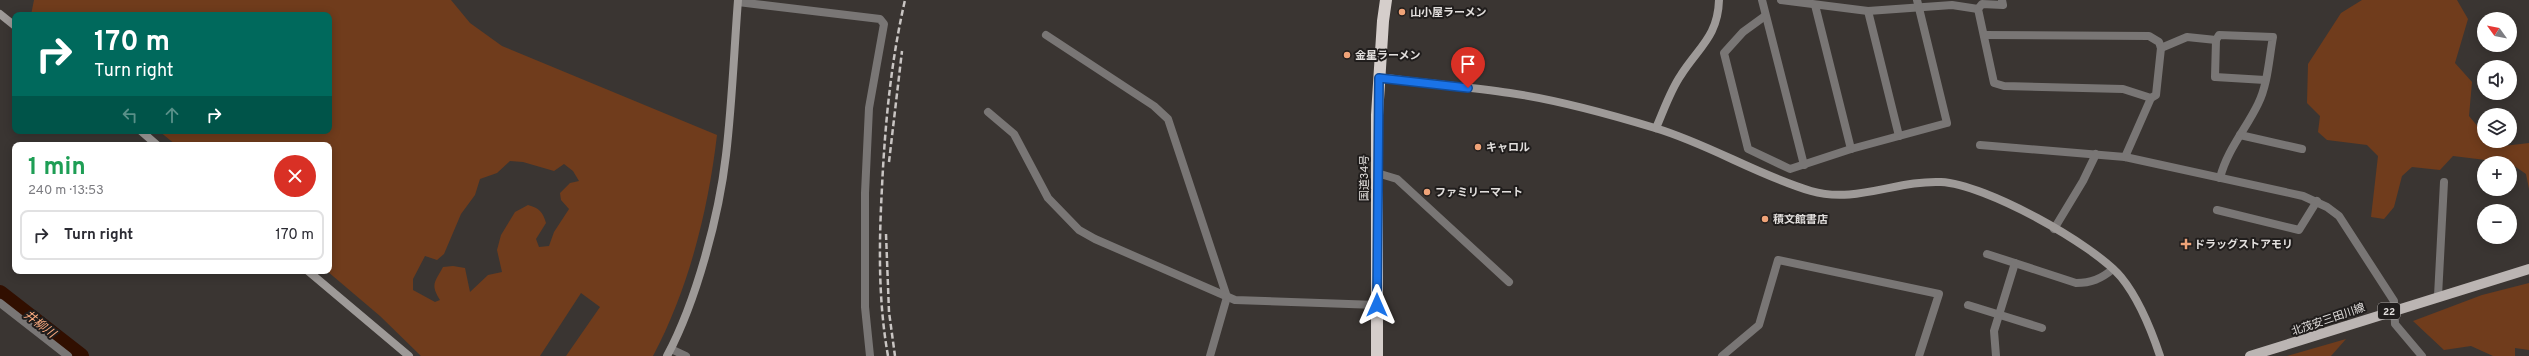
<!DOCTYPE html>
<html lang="en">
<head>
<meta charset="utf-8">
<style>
  :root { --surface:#fff; --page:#f2f2f3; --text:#2b2b33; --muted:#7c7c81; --line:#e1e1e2 }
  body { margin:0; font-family:Overpass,"Noto Sans JP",sans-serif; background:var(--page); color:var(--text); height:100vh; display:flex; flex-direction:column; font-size:15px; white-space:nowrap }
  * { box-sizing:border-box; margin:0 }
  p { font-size:13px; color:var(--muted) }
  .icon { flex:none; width:22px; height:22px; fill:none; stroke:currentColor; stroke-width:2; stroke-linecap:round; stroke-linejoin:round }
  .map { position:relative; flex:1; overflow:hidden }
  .details { position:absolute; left:12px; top:142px; width:320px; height:132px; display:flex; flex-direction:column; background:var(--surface); border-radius:8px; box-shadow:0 2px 10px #0003 }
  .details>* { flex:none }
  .top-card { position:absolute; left:12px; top:12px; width:320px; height:122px; border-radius:8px; box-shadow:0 2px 10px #0003; background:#00695c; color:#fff; overflow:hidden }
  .needle { width:26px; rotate:303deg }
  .tools { position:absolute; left:2477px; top:12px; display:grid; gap:8px }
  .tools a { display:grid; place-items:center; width:40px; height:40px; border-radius:50%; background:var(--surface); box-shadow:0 2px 10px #0003; font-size:20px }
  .pin { position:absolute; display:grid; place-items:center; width:34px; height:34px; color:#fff; margin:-41px -17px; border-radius:50% 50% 50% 0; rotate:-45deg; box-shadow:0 0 4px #0007 }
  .pin .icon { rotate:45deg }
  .me { position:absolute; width:44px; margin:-22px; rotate:0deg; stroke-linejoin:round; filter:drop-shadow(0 0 3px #0008) }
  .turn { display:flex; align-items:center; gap:14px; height:84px; padding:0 16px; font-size:18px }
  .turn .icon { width:52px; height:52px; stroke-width:2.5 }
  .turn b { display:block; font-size:28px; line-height:34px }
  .lanes { display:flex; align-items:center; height:38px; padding:0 16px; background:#0003; justify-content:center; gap:20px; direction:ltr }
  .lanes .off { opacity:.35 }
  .round { display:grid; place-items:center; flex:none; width:42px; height:42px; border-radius:21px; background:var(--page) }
  .summary { display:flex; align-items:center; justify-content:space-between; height:68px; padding:0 16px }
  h1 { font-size:24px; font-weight:700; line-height:30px; color:#1e9e55 }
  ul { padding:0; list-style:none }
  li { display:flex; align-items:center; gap:12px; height:50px; margin:0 8px 6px; padding:0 8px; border:2px solid var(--line); border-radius:8px }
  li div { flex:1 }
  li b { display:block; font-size:15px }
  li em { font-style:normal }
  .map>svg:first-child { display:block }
  .green { fill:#703c1c; fill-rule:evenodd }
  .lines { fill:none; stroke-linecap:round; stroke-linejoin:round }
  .river { stroke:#310f00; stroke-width:16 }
  .street { stroke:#797675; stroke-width:8 }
  .secondary { stroke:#9e9a98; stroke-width:8 }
  .primary { stroke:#bbb5b3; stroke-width:10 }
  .highway { stroke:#d5cecb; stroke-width:12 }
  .rail { stroke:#c9c5c3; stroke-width:2.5; stroke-dasharray:6 3; stroke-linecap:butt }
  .route-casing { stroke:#114b97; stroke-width:10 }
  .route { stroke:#1a73e8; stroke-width:7 }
  .poi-dot { fill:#efa378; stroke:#201d1c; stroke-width:1.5 }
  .labels { text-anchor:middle; stroke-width:4; stroke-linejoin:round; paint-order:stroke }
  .shield { fill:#201d1c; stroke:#a8a5a3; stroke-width:1 }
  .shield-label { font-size:10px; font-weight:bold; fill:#e2dfdd }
  .poi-label { font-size:11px; font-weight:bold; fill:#e2dfdd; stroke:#201d1c; text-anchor:start }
  .street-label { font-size:11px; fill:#e2dfdd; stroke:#201d1c }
  .water-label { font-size:12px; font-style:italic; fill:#fcac80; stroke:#201d1c }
</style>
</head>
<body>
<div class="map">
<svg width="2529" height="356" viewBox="0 0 2529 356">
  <rect width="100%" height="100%" fill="#3a3532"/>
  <g class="green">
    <path d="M34 0H451L470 23 502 46 717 135C708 211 689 288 653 356H566L600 307 581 293 540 356H421L380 316 327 271H329V145H176L159 131H329V15H31ZM510 161 523 162 554 171 564 164 573 171 579 181 570 183 560 193 561 200 569 209 554 232 549 246 539 247 536 239 546 223C543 212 539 208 528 205L515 212 501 235 497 250 502 272 488 275 470 292 465 268 453 266 443 267C435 282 430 284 440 300L435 302 413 290V279L425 256 437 260 444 254 461 214 475 195 480 179 497 173Z"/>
    <path d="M2362 0H2457L2468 19 2455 63 2472 82 2469 116 2484 134V141H2490L2495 147 2529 143V189L2526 174 2510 163 2453 156 2440 170 2412 167 2402 176 2394 207 2384 219 2371 217 2378 156 2367 145 2327 140 2318 132 2320 116 2307 103 2308 64 2341 13Z"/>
    <path d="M2529 283V350L2515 348V356H2493L2471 346 2444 350 2413 321 2482 295Z"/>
    <path d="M2346 339 2331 356H2287Z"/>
  </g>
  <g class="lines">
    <path class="river" d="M0 293 81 356"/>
    <g class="street">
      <path d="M1762 0 1804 165"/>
      <path d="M1781 0 1868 11 1952 5 1978 9"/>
      <path d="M2002 0 2003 5 1982 4 1978 9 1994 83 2004 86 2123 89 2151 98"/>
      <path d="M738 2 880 19 884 24 869 108 865 193V307L870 356"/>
      <path d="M1815 5 1851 149"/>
      <path d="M1868 11 1899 136"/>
      <path d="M1765 16 1743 32 1724 53 1748 149 1790 169 1851 149 1947 123 1917 0"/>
      <path d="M1046 35 1154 106 1168 119 1227 297 1210 356"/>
      <path d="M1984 35 2149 36 2159 42 2161 48 2156 95 2151 98 2125 157"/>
      <path d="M2216 40 2215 77 2265 80"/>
      <path d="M2161 48 2187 37 2216 40 2219 35 2273 37C2269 58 2268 84 2258 104 2246 129 2227 150 2220 178"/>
      <path d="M988 112 1014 134 1048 198 1079 230 1095 239 1235 300 1377 305"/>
      <path d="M2240 135 2302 149"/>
      <path d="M1980 145 2125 157 2303 196 2327 207 2339 216 2394 301 2395 324 2422 356"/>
      <path d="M1377 173 1397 179 1509 282"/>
      <path d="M2217 210 2299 230 2317 201"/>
      <path d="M2054 229 2083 181 2096 154"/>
      <path d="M1987 254 2076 283C2091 283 2101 279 2113 269"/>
      <path d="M2438 296 2444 182"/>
      <path d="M0 303 68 356"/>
      <path d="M1968 305 2042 328"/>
      <path d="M671 349 686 356"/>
      <path d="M1722 356 1759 325 1778 260 1939 294 1919 356"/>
      <path d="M1996 356 1994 331 2015 263"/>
    </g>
    <g class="secondary">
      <path d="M0 14 15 26"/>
      <path d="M1379 77C1423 83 1467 87 1510 93 1559 100 1609 114 1655 128 1709 144 1757 175 1811 191 1855 204 1897 180 1941 182 1985 184 2093 244 2121 277 2139 299 2151 329 2160 356"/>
      <path d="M1656 128C1664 110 1670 91 1681 75 1699 47 1718 36 1719 0"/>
      <path d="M141 131 157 145"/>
      <path d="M308 271 409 356"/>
      <path d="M667 356C696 302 719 216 726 155 732 104 734 52 738 0"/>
    </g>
    <path class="primary" d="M2250 356 2529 269"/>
    <path class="highway" d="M1377 356V115L1383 21 1386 0"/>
    <g class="rail">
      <path d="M889 162 902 51"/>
      <path d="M886 234 889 312 895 356"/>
      <path d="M888 356C878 300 879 243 882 187 885 124 891 61 905 0"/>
    </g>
  </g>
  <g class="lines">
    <defs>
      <path id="route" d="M1377 305 1379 78 1468 88"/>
    </defs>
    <use href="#route" class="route-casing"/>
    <use href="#route" class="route"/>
  </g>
  <g class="poi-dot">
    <circle cx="1402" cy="12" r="4"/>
    <circle cx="1347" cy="55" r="4"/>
    <circle cx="1478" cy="147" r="4"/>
    <circle cx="1427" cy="192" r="4"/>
    <circle cx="1765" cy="219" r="4"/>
    <path d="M2184 238h4v4h4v4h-4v4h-4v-4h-4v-4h4z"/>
  </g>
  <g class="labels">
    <rect class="shield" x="2378" y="303" width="22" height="16" rx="3"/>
    <g class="shield-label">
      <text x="2389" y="315">22</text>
    </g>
    <g class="poi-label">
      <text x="1410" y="16">山小屋ラーメン</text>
      <text x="1355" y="59">金星ラーメン</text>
      <text x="1486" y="151">キャロル</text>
      <text x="1435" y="196">ファミリーマート</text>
      <text x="1773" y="223">積文館書店</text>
      <text x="2194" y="248">ドラッグストアモリ</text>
    </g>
    <g class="street-label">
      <text transform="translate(1364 178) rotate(-90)" y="4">国道34号</text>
      <text transform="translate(2328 319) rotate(-19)" y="4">北茂安三田川線</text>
    </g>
    <g class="water-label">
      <text transform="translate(40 324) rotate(38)" y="4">井柳川</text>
    </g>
  </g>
</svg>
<div class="tools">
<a><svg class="needle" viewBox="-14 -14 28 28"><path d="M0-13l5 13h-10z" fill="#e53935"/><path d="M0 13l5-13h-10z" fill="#7c7c81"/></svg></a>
<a><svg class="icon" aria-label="sound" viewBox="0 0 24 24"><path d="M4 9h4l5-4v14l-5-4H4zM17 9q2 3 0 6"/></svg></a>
<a><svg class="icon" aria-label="layers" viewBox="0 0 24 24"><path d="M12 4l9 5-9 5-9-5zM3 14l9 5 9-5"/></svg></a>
<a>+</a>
<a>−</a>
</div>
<div class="pin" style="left:1468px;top:88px;background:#d93025"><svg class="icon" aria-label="arrive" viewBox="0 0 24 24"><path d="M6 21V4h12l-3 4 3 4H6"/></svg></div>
<svg class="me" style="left:1377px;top:305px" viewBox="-20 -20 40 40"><path d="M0-17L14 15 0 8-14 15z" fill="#1a73e8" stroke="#fff" stroke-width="4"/></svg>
<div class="top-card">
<div class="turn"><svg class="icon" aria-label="right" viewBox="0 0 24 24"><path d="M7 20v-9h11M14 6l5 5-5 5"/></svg><div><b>170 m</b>Turn right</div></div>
<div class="lanes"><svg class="icon off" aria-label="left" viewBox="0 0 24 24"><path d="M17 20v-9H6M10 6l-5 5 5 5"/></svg><svg class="icon off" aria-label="ahead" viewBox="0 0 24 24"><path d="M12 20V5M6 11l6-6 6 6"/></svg><svg class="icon" aria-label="right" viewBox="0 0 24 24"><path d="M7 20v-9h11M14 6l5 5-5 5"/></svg></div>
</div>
<section class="details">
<div class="summary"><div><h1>1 min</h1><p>240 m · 13:53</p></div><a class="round" style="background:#d93025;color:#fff"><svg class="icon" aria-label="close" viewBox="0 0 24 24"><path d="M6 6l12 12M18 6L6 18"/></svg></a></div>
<ul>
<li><svg class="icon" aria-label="right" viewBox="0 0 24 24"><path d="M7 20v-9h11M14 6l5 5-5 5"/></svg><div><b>Turn right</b></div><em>170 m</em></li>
</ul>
</section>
</div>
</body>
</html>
